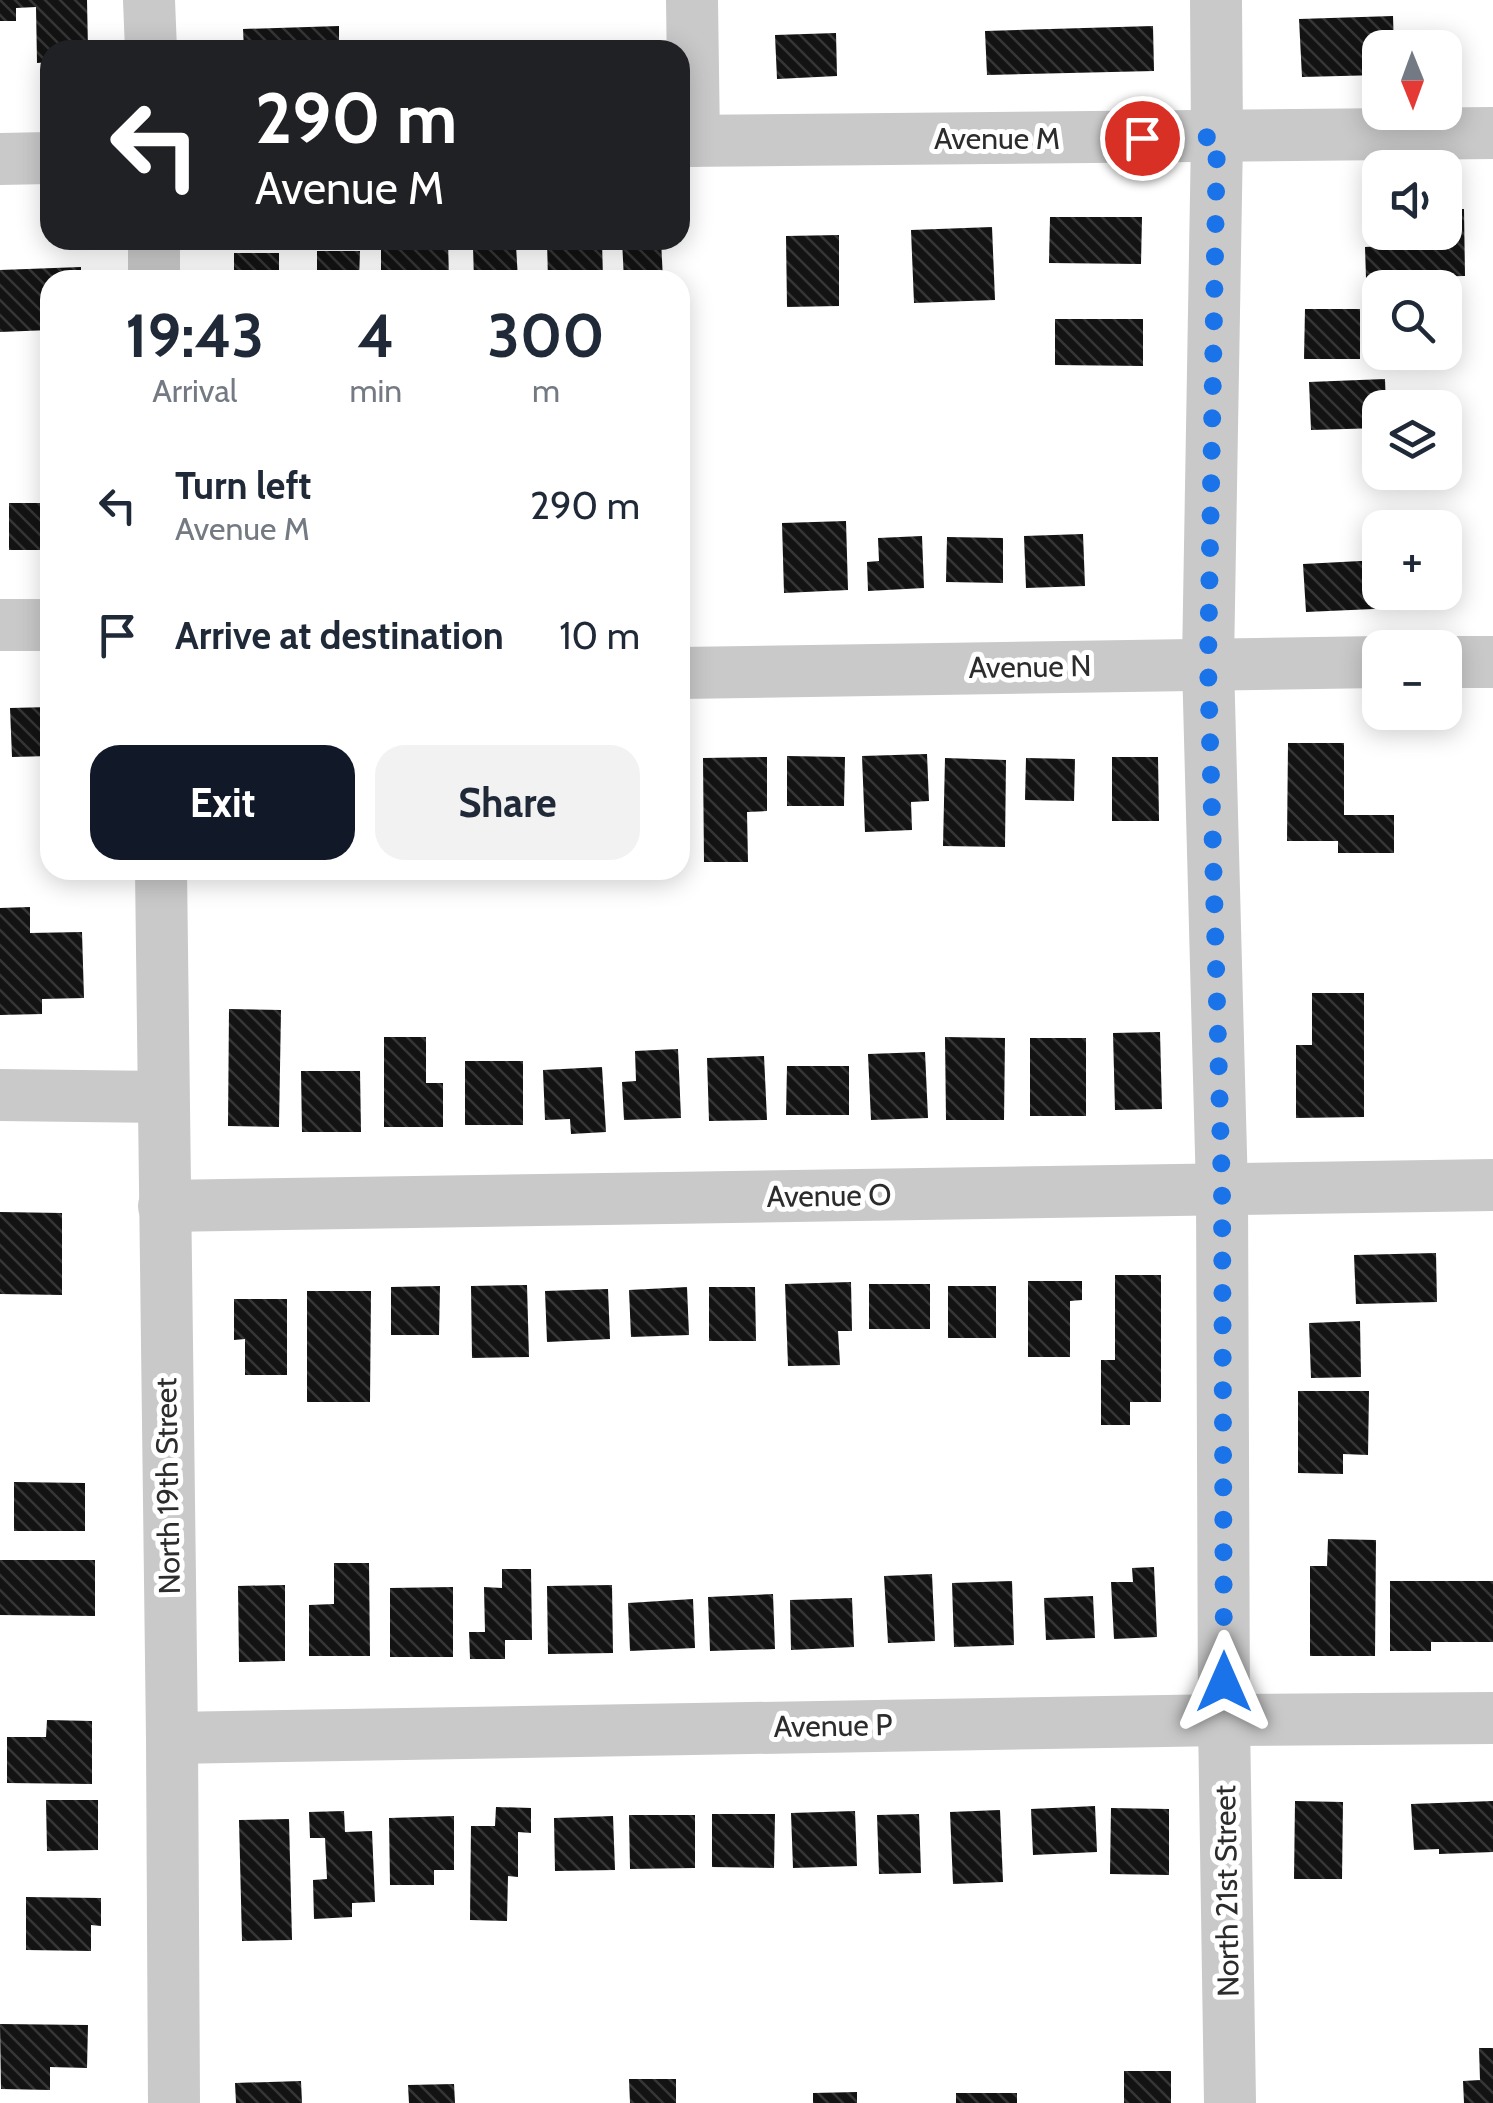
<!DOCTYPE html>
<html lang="en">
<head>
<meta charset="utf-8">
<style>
  :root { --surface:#fff; --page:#f2f2f3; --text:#1f2937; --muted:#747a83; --accent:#111827 }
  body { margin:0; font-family:Cabin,sans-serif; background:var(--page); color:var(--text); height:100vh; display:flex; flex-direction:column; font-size:38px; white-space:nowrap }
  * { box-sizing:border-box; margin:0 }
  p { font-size:32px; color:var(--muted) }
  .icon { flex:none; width:55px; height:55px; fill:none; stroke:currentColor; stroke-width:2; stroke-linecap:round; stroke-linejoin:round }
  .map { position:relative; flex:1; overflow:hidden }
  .sheet { position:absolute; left:40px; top:270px; width:650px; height:610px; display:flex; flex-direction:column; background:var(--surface); border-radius:30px; box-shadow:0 5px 25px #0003 }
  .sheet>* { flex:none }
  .guide { position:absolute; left:40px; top:40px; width:650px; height:210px; border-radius:30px; box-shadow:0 5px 25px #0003; background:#202124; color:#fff; overflow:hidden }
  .needle { width:65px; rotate:179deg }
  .buttons { position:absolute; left:1362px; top:30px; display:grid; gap:20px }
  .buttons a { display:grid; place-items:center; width:100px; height:100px; border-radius:20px; background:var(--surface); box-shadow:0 5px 25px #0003; font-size:50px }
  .pin { position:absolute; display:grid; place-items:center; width:85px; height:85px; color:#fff; margin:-42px; border:5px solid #fff; border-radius:50%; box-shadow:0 2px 10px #0007 }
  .me { position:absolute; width:110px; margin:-55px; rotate:0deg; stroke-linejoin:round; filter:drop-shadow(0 0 8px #0008) }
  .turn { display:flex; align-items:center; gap:35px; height:210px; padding:0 50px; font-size:45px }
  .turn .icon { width:130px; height:130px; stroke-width:2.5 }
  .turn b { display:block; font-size:70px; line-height:85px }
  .eta { display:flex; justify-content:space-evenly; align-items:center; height:170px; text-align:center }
  .eta b { font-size:60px; font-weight:800; line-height:70px }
  .button { display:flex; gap:20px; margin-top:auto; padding:20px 50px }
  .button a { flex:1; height:115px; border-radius:30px; background:var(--accent); color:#fff; font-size:40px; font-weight:800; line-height:115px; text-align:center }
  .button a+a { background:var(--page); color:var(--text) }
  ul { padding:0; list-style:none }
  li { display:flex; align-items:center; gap:30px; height:130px; padding:0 50px }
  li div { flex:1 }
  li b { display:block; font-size:38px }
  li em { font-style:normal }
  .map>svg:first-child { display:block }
  .building { fill:url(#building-back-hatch) }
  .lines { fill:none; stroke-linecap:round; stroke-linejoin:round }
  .minor { stroke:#c9c9c9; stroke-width:52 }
  .route { stroke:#1a73e8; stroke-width:18; stroke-dasharray:0 32.4 }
  .labels { text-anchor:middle; stroke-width:10; stroke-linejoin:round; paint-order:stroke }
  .street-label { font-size:30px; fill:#2c2c2c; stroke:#fff }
</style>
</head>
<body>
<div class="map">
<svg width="1493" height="2103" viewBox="0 0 1493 2103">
  <defs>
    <pattern id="building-back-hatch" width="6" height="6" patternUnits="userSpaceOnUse" patternTransform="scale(2.5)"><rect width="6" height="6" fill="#131313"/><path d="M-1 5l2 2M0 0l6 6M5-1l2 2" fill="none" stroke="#363636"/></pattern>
  </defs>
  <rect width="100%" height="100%" fill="#fff"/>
  <g class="building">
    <path d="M0 0H87L88 50H50V62L37 63 36 7 16 8V21H0Z"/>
    <path d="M1393 16 1394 48H1380V75L1302 77 1299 19Z"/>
    <path d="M339 26V50H244L243 29Z"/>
    <path d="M1153 26 1154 71 987 75 985 31Z"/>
    <path d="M836 33 837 76 777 79 775 35Z"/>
    <path d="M1445 209H1464L1465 276 1366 278 1365 247 1385 246 1384 232H1445Z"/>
    <path d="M1050 217H1142L1141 264 1049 263Z"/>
    <path d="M992 227 995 300 914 303 911 230Z"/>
    <path d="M839 235V306L787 307 786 236Z"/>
    <path d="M381 240H448L449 280H381Z"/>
    <path d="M547 240H602L603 280H548Z"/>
    <path d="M622 240H661L663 280H624Z"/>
    <path d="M516 245 518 280H474L473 246Z"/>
    <path d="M317 251H360L359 280H317Z"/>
    <rect x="234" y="253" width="45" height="27"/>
    <path d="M81 267V280H50V330L0 332V270Z"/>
    <path d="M1305 309H1360V359H1304Z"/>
    <path d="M1055 319H1143V366L1055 365Z"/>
    <path d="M1385 379 1386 408H1380V428L1311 430 1309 382Z"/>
    <rect x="9" y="503" width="41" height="47"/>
    <path d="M846 521 848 590 784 593 782 523Z"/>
    <path d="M1083 534 1085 586 1026 588 1024 536Z"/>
    <path d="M922 536 924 588 868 591 867 562 879 561 878 538Z"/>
    <path d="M947 537 1003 538V583L946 582Z"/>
    <path d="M1380 560V592H1395L1396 608 1306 612 1303 564Z"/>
    <path d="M50 707V756L12 757 10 708Z"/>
    <path d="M1288 743H1344V815H1394V853H1338V841H1287Z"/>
    <path d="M927 754 929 801 911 802 912 830 865 832 862 756Z"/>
    <path d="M787 756 845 757 844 806H787Z"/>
    <path d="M767 757V811L747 812 748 862H704L703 758Z"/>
    <path d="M1112 757H1158L1159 821H1112Z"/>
    <path d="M945 758 1006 760 1005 847 943 846Z"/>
    <path d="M1026 758 1075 759 1074 801 1025 800Z"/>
    <path d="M680 760H685L687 805H680Z"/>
    <path d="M30 907V933L82 932 84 998 42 999V1014L0 1015V908Z"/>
    <path d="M1312 993H1364V1117L1296 1118V1045H1312Z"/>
    <path d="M229 1009 281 1010 279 1127 228 1126Z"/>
    <path d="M1160 1032 1162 1109 1115 1110 1113 1033Z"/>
    <path d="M384 1037H426V1083H443V1127H384Z"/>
    <path d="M945 1037 1005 1038 1004 1120H946Z"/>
    <rect x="1030" y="1038" width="56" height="78"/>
    <path d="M678 1049 681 1118 624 1120 622 1082 636 1081 635 1051Z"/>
    <path d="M925 1052 928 1118 871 1120 868 1054Z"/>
    <path d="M764 1056 767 1120 709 1121 707 1058Z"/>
    <rect x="465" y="1061" width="58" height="64"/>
    <path d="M787 1066H849V1115H786Z"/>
    <path d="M602 1067 606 1132 571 1134 570 1119 545 1120 543 1070Z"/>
    <path d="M301 1071H360L361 1132H302Z"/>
    <path d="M0 1212 62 1213V1295L0 1294Z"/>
    <path d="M1436 1253 1437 1302 1356 1304 1354 1255Z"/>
    <path d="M1115 1275H1161V1402H1130V1425H1101V1360H1115Z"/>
    <path d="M1028 1281H1082V1300L1070 1301V1357H1028Z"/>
    <path d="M851 1282 852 1331H838L840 1365 788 1366 785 1284Z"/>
    <rect x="869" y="1284" width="61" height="45"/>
    <path d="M527 1285 529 1357 472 1358 471 1286Z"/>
    <path d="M440 1286 439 1335H391V1287Z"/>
    <rect x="948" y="1286" width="48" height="52"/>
    <path d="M687 1287 689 1335 631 1337 629 1290Z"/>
    <path d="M709 1287H755L756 1341H709Z"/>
    <path d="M608 1289 610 1339 547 1342 545 1291Z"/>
    <path d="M307 1291H371L370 1402H307Z"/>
    <path d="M234 1299H287V1375H245V1339L234 1340Z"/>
    <path d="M1360 1321 1361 1377 1311 1378 1309 1323Z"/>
    <path d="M1298 1391H1369L1368 1455 1343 1454V1474L1298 1473Z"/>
    <path d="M14 1482 85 1483V1531H14Z"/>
    <path d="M1328 1539 1376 1540 1375 1656H1310V1566H1327Z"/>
    <path d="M0 1560H95V1616L0 1615Z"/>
    <path d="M334 1563H369L370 1656H309V1605L334 1604Z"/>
    <path d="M1154 1567 1157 1637 1114 1639 1111 1582H1133L1132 1568Z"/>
    <path d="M502 1569H531L532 1640H505V1659H470L469 1632H485L484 1587 502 1588Z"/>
    <path d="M932 1574 935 1641 888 1643 884 1576Z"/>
    <path d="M1012 1581 1014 1645 954 1647 952 1583Z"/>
    <path d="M1390 1581H1493V1642H1431V1651H1390Z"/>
    <path d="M285 1585V1661L239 1662 238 1586Z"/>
    <path d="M612 1585 613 1653 548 1654 547 1586Z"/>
    <path d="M453 1587V1657H390V1588Z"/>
    <path d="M773 1594 775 1649 710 1651 708 1597Z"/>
    <path d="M1093 1596 1095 1638 1046 1640 1044 1598Z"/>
    <path d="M852 1598 854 1647 791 1650 790 1600Z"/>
    <path d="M693 1599 695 1648 630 1651 628 1603Z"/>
    <path d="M47 1720 92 1721V1784L7 1783V1737H46Z"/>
    <path d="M46 1800H98V1850L47 1851Z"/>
    <path d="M1295 1801 1343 1802 1342 1879H1294Z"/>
    <path d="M1493 1801V1852L1439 1854V1849L1414 1850 1411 1804Z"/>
    <path d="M1095 1806 1097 1852 1033 1855 1031 1809Z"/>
    <path d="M496 1807 531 1808V1833L518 1832V1877L508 1876 507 1921 470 1920 471 1826H495Z"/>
    <path d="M1111 1808 1169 1809V1875L1110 1874Z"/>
    <path d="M1000 1810 1003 1882 953 1884 950 1812Z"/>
    <path d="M344 1811 345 1832 372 1831 375 1902 352 1903V1917L314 1919 313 1880 327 1879 325 1838H310L309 1812Z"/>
    <path d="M855 1811 857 1866 793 1868 791 1813Z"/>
    <path d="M712 1814H775L774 1868 712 1867Z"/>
    <path d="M919 1814 921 1873 879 1874 877 1815Z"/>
    <path d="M629 1815H695V1868L630 1869Z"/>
    <path d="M454 1816V1870H434V1885H390L389 1818Z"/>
    <path d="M613 1816 615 1870 555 1871 554 1818Z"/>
    <path d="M289 1819 292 1940 242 1941 239 1820Z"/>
    <path d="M26 1897 101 1898V1926L91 1925V1951L26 1950Z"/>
    <path d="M0 2024 88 2025 87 2068 50 2067V2090L1 2089Z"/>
    <path d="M1479 2048H1493V2103H1464L1463 2081 1480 2080Z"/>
    <rect x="1124" y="2071" width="47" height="32"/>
    <path d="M629 2079H676V2103H630Z"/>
    <path d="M301 2081 302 2103H236L235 2083Z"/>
    <path d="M454 2084 455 2103H409L408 2085Z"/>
    <path d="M857 2092V2103H813V2093Z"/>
    <rect x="956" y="2093" width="61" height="10"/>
  </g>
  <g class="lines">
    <g class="minor">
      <path d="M149 0 151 50"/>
      <path d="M692 0 694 141"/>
      <path d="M1216 0 1217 137 1208 663 1222 1191 1224 1720 1230 2103"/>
      <path d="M680 141 1493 133"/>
      <path d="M0 159 50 158"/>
      <path d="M154 240V280"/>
      <path d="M0 625H50"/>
      <path d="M1445 662H1493"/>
      <path d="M680 673 1380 662"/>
      <path d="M161 870 172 1738 174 2103"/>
      <path d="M0 1095 163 1097"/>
      <path d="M164 1206 1493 1185"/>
      <path d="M172 1738 1224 1720 1493 1718"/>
    </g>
  </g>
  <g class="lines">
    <path class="route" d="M1142 138 1217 137 1208 664 1222 1191 1224 1682"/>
  </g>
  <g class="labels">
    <g class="street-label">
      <text x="997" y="149">Avenue M</text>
      <text transform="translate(1030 667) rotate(-1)" y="10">Avenue N</text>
      <text transform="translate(829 1196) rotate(-1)" y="10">Avenue O</text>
      <text transform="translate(168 1486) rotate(-91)" y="10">North 19th Street</text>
      <text transform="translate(833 1726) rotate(-1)" y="10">Avenue P</text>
      <text transform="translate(1227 1891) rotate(-91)" y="10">North 21st Street</text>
    </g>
  </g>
</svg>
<div class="buttons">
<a><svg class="needle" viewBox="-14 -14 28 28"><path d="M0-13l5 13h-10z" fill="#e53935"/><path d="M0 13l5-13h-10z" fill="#747a83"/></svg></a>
<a><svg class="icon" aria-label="sound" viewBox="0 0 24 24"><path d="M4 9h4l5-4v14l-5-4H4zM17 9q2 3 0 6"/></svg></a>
<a><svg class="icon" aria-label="search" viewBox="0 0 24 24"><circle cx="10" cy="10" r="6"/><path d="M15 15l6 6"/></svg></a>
<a><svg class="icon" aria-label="layers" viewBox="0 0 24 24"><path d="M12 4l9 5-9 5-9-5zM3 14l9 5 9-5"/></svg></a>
<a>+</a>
<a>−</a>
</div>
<div class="pin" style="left:1142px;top:138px;background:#d93025"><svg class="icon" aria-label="arrive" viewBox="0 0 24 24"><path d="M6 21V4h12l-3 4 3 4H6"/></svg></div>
<svg class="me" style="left:1224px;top:1682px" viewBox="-20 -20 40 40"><path d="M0-17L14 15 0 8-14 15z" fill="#1a73e8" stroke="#fff" stroke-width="4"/></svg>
<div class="guide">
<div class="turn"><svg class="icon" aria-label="left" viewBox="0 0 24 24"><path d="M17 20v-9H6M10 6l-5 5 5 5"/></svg><div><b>290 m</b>Avenue M</div></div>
</div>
<section class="sheet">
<div class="eta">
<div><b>19:43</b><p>Arrival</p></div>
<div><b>4</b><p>min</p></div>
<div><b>300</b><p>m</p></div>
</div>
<ul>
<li><svg class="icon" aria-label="left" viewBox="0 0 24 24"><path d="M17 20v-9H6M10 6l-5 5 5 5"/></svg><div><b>Turn left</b><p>Avenue M</p></div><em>290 m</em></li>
<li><svg class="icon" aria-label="arrive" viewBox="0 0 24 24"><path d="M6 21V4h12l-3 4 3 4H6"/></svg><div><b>Arrive at destination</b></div><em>10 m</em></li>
</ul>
<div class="button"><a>Exit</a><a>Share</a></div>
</section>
</div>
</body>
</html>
